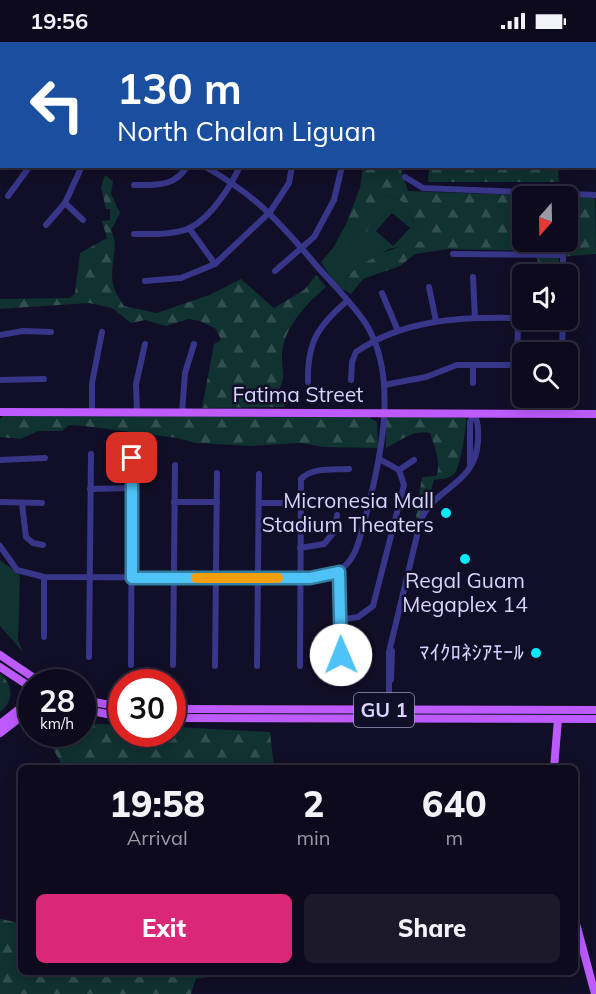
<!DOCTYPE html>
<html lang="en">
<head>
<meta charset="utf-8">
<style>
  :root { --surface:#0d0a1d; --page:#1b182a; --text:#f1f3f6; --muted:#9a9aa4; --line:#2d2b3b; --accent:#db2777 }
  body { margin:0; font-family:Mulish,sans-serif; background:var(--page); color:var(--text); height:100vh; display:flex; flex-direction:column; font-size:22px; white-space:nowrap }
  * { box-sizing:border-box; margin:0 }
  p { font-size:20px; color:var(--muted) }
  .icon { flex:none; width:33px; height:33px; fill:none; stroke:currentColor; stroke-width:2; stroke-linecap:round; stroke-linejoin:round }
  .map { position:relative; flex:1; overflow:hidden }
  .panel { position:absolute; left:18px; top:723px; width:560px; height:210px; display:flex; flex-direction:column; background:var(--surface); border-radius:9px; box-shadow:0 3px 15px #0003,0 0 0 2px var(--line) }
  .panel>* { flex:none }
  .banner { position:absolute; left:0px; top:0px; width:597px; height:126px; box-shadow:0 3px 15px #0003,0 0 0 2px var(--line); background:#1a4fa0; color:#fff; overflow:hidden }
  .needle { width:39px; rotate:200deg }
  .fabs { position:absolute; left:512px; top:144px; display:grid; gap:12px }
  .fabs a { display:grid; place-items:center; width:66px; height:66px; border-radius:9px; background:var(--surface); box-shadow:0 3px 15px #0003,0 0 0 2px var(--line); font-size:30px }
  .speed { position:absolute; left:18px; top:627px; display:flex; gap:12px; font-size:30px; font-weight:700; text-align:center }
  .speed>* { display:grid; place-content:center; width:78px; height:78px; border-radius:50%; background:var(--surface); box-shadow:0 3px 15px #0003,0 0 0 2px var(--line); line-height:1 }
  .speed small { font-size:15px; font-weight:400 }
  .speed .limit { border:9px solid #d22; background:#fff; color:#111 }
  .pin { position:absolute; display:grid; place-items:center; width:51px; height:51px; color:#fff; margin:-26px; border-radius:12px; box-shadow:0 3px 9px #0006 }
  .me { position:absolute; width:66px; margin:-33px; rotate:359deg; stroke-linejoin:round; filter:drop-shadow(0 0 4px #0008) }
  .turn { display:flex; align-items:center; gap:21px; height:126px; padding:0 18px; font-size:27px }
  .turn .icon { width:78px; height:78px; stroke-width:2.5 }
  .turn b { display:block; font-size:42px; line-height:51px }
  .eta { display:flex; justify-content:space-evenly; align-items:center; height:102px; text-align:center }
  .eta b { font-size:36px; font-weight:800; line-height:42px }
  .cta { display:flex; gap:12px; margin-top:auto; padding:12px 18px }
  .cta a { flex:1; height:69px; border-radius:9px; background:var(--accent); color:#fff; font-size:24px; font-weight:800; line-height:69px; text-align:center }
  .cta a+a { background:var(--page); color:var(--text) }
  .status { display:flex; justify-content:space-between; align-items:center; height:42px; padding:0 30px; background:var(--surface); direction:ltr }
  .status svg { height:16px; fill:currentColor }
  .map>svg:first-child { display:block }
  .grass { fill:#103230; fill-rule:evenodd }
  .forest { fill:url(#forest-firs); fill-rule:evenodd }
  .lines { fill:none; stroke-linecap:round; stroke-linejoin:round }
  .minor { stroke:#373689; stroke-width:6 }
  .major { stroke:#be5bff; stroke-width:8 }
  .route-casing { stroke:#337fa1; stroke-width:15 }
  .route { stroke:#4fc3f7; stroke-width:10 }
  .slow { stroke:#f59e0b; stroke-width:10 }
  .poi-dot { fill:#00ebff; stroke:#110e27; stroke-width:2 }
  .labels { text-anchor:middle; stroke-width:5; stroke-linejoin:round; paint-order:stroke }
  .shield { fill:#110e27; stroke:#9c99be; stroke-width:1.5 }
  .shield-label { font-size:20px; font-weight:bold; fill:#d8d4ff }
  .street-label { font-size:21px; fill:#d8d4ff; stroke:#110e27 }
  .poi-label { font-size:21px; fill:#d8d4ff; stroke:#110e27; text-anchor:end }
</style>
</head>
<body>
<div class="status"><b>19:56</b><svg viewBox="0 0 49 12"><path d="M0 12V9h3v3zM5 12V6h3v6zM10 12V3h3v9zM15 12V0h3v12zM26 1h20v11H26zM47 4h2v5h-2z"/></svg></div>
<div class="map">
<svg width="596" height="952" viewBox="0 0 596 952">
  <defs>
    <pattern id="forest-firs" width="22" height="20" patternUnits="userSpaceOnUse" patternTransform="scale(1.5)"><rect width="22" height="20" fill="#103230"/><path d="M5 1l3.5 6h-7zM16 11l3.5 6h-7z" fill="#324f4f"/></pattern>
  </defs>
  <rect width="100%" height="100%" fill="#110e27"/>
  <g class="grass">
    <path d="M383 154C402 155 408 162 413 180L428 188 427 199 389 207 347 234 345 249 335 242 321 220 333 206 346 182 357 193ZM392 171 410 186 393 204 376 189Z"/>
    <path d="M0 518 19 532 20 537 18 598 23 610 0 584Z"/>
  </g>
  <g class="forest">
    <path d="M341 0H575L341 2Z"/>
    <path d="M363 125H400L408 149 595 156 596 212 559 215 558 232H540L536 209 449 207 415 212 400 224 363 237 351 252 345 249 347 234C376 211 391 206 427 198V188L413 180C408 162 402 155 383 154L366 191 357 193 346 182 360 146ZM522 154H567V200H522Z"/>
    <path d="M429 125H558L559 140H428Z"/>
    <path d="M105 133 113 139 111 152 120 171 111 188C120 204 109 223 113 242 114 249 120 257 124 264L157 271 209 253 241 237 274 266 304 248 316 233 326 245C306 262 281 288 282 316 282 332 286 333 279 348L285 365 202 366 214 302 221 298 216 287 200 279 189 277 166 284 145 278 131 281 112 266 89 261 0 267V257L70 256 75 251 80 211 107 196 102 179 110 178V167H106L101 145Z"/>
    <path d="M5 372 367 374 377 380 378 406 323 405 301 401 251 404 195 401 177 396 84 384 69 383 62 389H38L21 397 0 395V377Z"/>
    <path d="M390 374 466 376C467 384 460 425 455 431 450 438 442 436 434 438L429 457 417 480 416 473 422 435 436 434C442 423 434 403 430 391 414 387 399 399 386 406L385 377Z"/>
    <path d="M0 631C13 644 15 658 0 670Z"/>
    <path d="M83 681 121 683 122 692H172L173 685 270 690 274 726H63L46 692H82Z"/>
    <path d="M0 877 21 881V930H229L196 937 191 952H0Z"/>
  </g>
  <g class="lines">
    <g class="minor">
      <path d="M146 0 152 2"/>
      <path d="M186 2 187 0"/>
      <path d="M337 2V0"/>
      <path d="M0 79 2 77"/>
      <path d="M405 135 423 146 596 153"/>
      <path d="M134 143C154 143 176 145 187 124"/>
      <path d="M8 154 30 124"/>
      <path d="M65 161 83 178"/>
      <path d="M46 183 65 161 82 124"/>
      <path d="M189 186 215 222"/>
      <path d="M134 192C151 192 175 193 190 186 211 175 230 146 240 124"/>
      <path d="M453 212 563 213V232"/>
      <path d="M275 229 314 195 334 158 342 124"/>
      <path d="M519 234 517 323 520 340"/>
      <path d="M473 235 475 276"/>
      <path d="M145 239 181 236 215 222 270 170 289 141 292 124"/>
      <path d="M429 245 436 279"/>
      <path d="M382 251 398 289"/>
      <path d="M0 293 23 289 51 290"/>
      <path d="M562 310 563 278"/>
      <path d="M473 323V341"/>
      <path d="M0 338 44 337"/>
      <path d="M351 338 352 320 356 310C404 277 461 275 517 276"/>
      <path d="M308 340C307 300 318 284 347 259"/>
      <path d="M384 343 426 335 457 323H517"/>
      <path d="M92 370V341L102 290"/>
      <path d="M137 371 136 342 145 302"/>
      <path d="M182 371 185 331 194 302"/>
      <path d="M562 372V356"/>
      <path d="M0 418 45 416"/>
      <path d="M470 422V380L474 372"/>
      <path d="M399 428 414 418"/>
      <path d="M90 447 132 446"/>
      <path d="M0 460 42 461"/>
      <path d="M174 460H217"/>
      <path d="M259 461H300"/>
      <path d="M22 462 26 495 33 501 43 503"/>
      <path d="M0 504 17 528 44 535 310 536C354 533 356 510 366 473 381 416 399 335 366 282 350 258 328 238 310 216 274 174 253 152 204 124"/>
      <path d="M300 506 324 502 335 489 337 473"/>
      <path d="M339 530 341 613 348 620 359 623"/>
      <path d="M44 535V595"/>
      <path d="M340 578 358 575 373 564 404 443 399 428 381 418"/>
      <path d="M89 615 91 412"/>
      <path d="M131 623 132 416"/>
      <path d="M173 623 175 423"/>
      <path d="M215 624 217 431"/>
      <path d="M257 624 259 432"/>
      <path d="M300 624 301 437C312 425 334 428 349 427"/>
      <path d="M391 638 392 609"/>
      <path d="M389 670V610L420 481C431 446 476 444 478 399 478 389 479 381 474 372"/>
    </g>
    <g class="major">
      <path d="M0 370 596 372"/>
      <path d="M0 613 40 640"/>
      <path d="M0 625 32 646"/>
      <path d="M82 658 122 665"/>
      <path d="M82 667 122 675"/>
      <path d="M172 667 596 668"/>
      <path d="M172 676 596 677"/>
      <path d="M0 682 32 657"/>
      <path d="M0 691 32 666"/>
      <path d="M554 726 558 677"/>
      <path d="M574 874 595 952"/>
    </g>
  </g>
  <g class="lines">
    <defs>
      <path id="route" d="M132 416V536H310L339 530 341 613"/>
    </defs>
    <use href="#route" class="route-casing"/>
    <use href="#route" class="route"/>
    <path class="slow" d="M196 536H278"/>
  </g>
  <g class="poi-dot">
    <circle cx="446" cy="471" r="6"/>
    <circle cx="465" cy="517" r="6"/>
    <circle cx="536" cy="611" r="6"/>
  </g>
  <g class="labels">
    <rect class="shield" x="354" y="651" width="60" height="34" rx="4.5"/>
    <g class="shield-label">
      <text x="384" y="675">GU 1</text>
    </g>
    <g class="street-label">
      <text x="298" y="360">Fatima Street</text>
    </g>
    <g class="poi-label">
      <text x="434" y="466">Micronesia Mall<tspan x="434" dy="24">Stadium Theaters</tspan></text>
      <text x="465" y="546" text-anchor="middle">Regal Guam<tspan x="465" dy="24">Megaplex 14</tspan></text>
      <text x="524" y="618">ﾏｲｸﾛﾈｼｱﾓｰﾙ</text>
    </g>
  </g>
</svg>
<div class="fabs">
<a><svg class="needle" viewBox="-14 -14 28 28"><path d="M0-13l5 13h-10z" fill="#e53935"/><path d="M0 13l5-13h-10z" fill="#9a9aa4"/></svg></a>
<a><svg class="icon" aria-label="sound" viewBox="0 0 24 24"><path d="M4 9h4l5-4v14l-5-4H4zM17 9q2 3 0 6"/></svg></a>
<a><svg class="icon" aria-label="search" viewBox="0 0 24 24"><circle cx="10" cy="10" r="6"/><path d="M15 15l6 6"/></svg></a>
</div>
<div class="speed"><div>28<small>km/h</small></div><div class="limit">30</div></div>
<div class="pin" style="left:132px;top:416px;background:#d93025"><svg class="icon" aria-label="arrive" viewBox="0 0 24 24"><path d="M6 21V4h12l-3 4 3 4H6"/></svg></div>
<svg class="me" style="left:341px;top:613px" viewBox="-20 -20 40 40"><circle r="19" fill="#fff"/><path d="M0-13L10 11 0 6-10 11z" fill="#4fc3f7"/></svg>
<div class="banner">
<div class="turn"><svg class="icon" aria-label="left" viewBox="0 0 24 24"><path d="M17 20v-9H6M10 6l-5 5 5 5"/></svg><div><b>130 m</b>North Chalan Liguan</div></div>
</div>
<section class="panel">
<div class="eta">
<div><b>19:58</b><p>Arrival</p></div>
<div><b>2</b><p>min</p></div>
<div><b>640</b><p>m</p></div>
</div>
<div class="cta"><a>Exit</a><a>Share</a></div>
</section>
</div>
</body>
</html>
